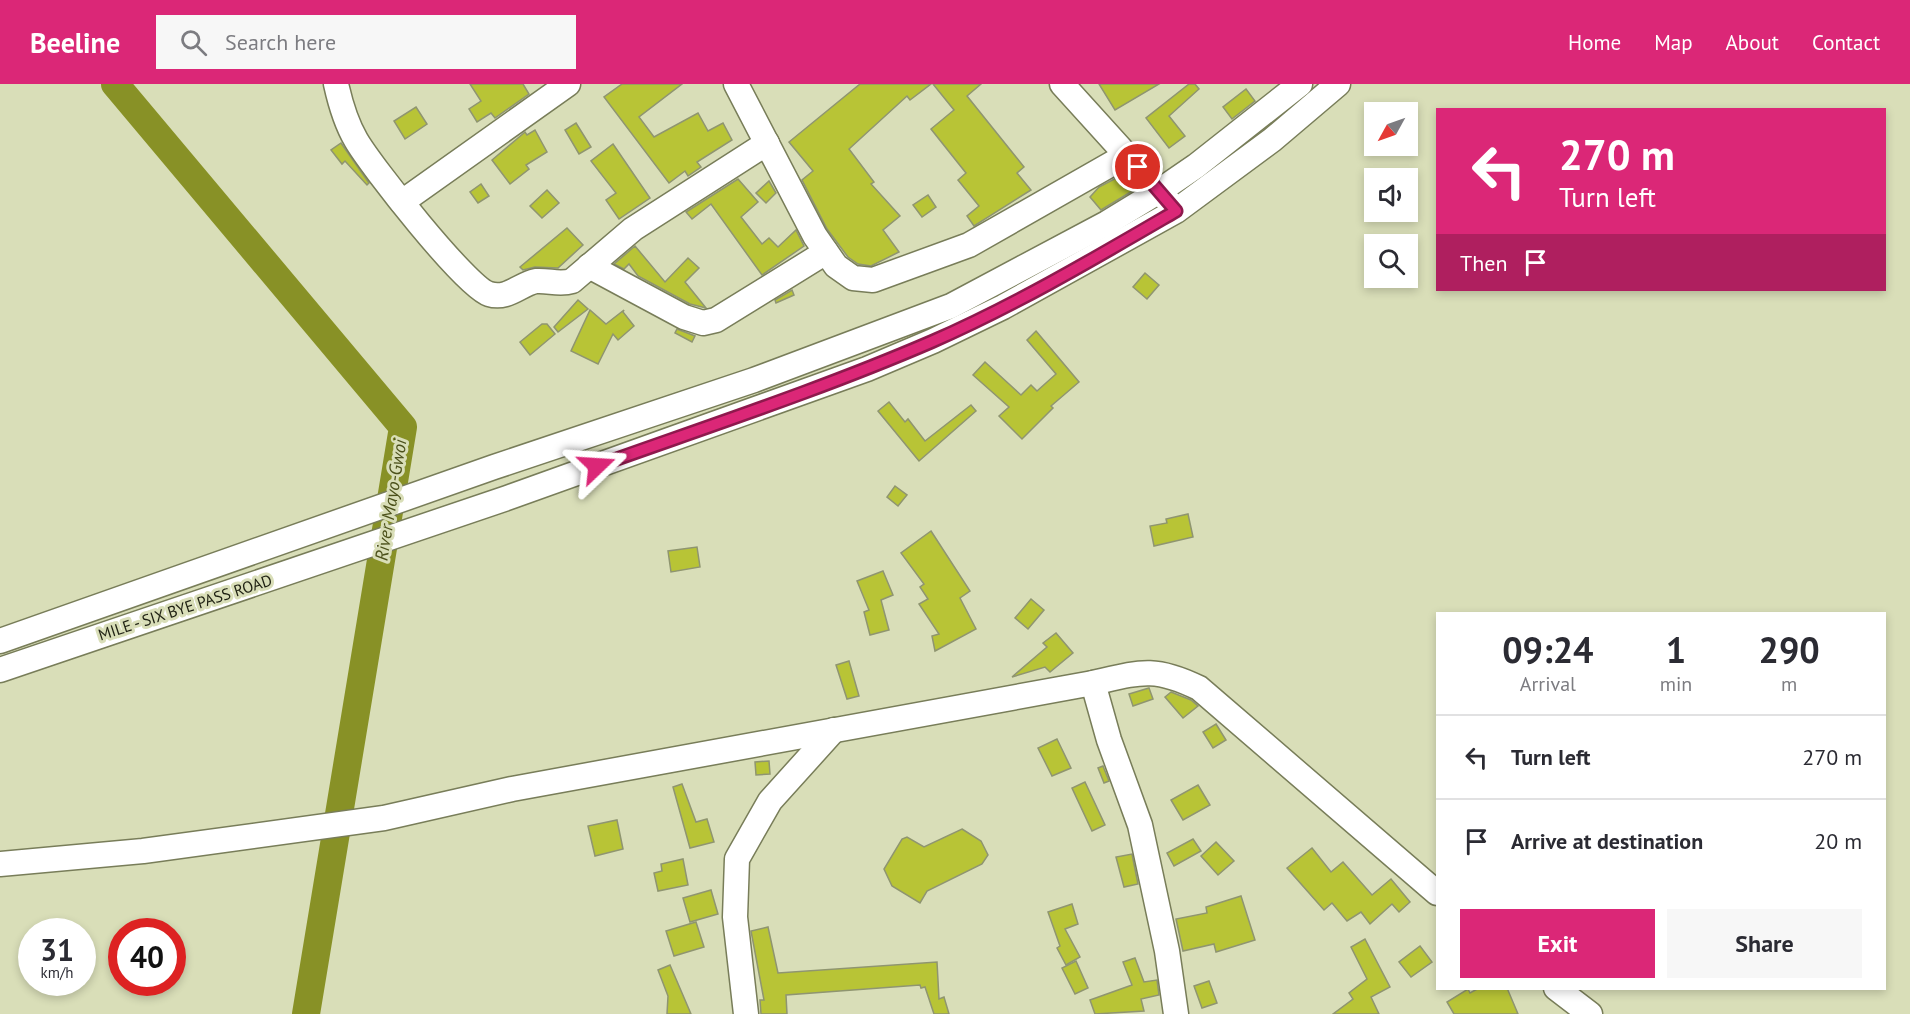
<!DOCTYPE html>
<html lang="en">
<head>
<meta charset="utf-8">
<style>
  :root { --surface:#fff; --page:#f7f7f7; --text:#2b2b33; --muted:#7c7c81; --line:#e1e1e2; --accent:#db2777 }
  body { margin:0; font-family:"PT Sans",sans-serif; background:var(--page); color:var(--text); height:100vh; display:flex; flex-direction:column; font-size:22px; white-space:nowrap }
  * { box-sizing:border-box; margin:0 }
  p { font-size:20px; color:var(--muted) }
  .icon { flex:none; width:33px; height:33px; fill:none; stroke:currentColor; stroke-width:2; stroke-linecap:round; stroke-linejoin:round }
  .map { position:relative; flex:1; overflow:hidden }
  .sheet { position:absolute; left:1436px; top:528px; width:450px; height:378px; display:flex; flex-direction:column; background:var(--surface); border-radius:0px; box-shadow:0 3px 9px #0003 }
  .sheet>* { flex:none }
  .banner { position:absolute; left:1436px; top:24px; width:450px; height:183px; border-radius:0px; box-shadow:0 3px 9px #0003; background:#db2777; color:#fff; overflow:hidden }
  .needle { width:39px; rotate:230deg }
  .tools { position:absolute; left:1364px; top:18px; display:grid; gap:12px }
  .tools a { display:grid; place-items:center; width:54px; height:54px; border-radius:0px; background:var(--surface); box-shadow:0 3px 9px #0003; font-size:30px }
  .speed { position:absolute; left:18px; top:834px; display:flex; gap:12px; font-size:30px; font-weight:700; text-align:center }
  .speed>* { display:grid; place-content:center; width:78px; height:78px; border-radius:50%; background:var(--surface); box-shadow:0 3px 9px #0003; line-height:1 }
  .speed small { font-size:15px; font-weight:400 }
  .speed .limit { border:9px solid #d22; background:#fff; color:#111 }
  .pin { position:absolute; display:grid; place-items:center; width:51px; height:51px; color:#fff; margin:-26px; border:3px solid #fff; border-radius:50%; box-shadow:0 2px 6px #0007 }
  .me { position:absolute; width:66px; margin:-33px; rotate:70deg; stroke-linejoin:round; filter:drop-shadow(0 0 4px #0008) }
  .turn { display:flex; align-items:center; gap:21px; height:126px; padding:0 24px; font-size:27px }
  .turn .icon { width:78px; height:78px; stroke-width:2.5 }
  .turn b { display:block; font-size:42px; line-height:51px }
  .then { display:flex; align-items:center; height:57px; padding:0 24px; background:#0003; gap:12px; font-size:22px }
  .eta { display:flex; justify-content:space-evenly; align-items:center; height:102px; text-align:center }
  .eta b { font-size:36px; font-weight:600; line-height:42px }
  .action { display:flex; gap:12px; margin-top:auto; padding:12px 24px }
  .action a { flex:1; height:69px; border-radius:0px; background:var(--accent); color:#fff; font-size:24px; font-weight:600; line-height:69px; text-align:center }
  .action a+a { background:var(--page); color:var(--text) }
  ul { padding:0; list-style:none }
  li { display:flex; align-items:center; gap:18px; height:84px; padding:0 24px; border-top:2px solid var(--line) }
  li div { flex:1 }
  li b { display:block; font-size:22px }
  li em { font-style:normal }
  header { display:flex; align-items:center; gap:36px; box-sizing:border-box; height:84px; padding:0 30px; background:var(--accent); color:#fff }
  header strong { font-size:28px }
  nav { display:flex; gap:33px; margin-inline-start:auto; font-size:21px }
  .search { width:420px; height:54px; background:var(--page); display:flex; align-items:center; gap:15px; box-sizing:border-box; padding:0 21px; border-radius:0px; color:var(--muted); font-size:22px }
  .map>svg:first-child { display:block }
  .lines { fill:none; stroke-linecap:round; stroke-linejoin:round }
  .river { stroke:#889126; stroke-width:28 }
  .building { fill:#b8c436; stroke:#8f9570; stroke-width:1.5 }
  .minor-casing { stroke:#787d59; stroke-width:27 }
  .minor { stroke:#fff; stroke-width:24 }
  .route-casing { stroke:#8e194d; stroke-width:15 }
  .route { stroke:#db2777; stroke-width:10 }
  .labels { text-anchor:middle; stroke-width:6; stroke-linejoin:round; paint-order:stroke }
  .street-label { font-size:16px; fill:#1e2012; stroke:#d9deb8 }
  .water-label { font-size:18px; font-style:italic; fill:#4c511b; stroke:#d9deb8 }
</style>
</head>
<body>
<header>
<strong>Beeline</strong>
<div class="search"><svg class="icon" aria-label="search" viewBox="0 0 24 24"><circle cx="10" cy="10" r="6"/><path d="M15 15l6 6"/></svg>Search here</div>
<nav><a>Home</a><a>Map</a><a>About</a><a>Contact</a></nav>
</header>
<div class="map">
<svg width="1910" height="930" viewBox="0 0 1910 930">
  <rect width="100%" height="100%" fill="#d9deb8"/>
  <g class="lines">
    <path class="river" d="M115 0 403 343 306 930"/>
  </g>
  <g class="building">
    <path d="M470 0H523L529 10 495 34 491 29 477 38 469 25 481 17Z"/>
    <path d="M622 0H682L639 33 654 53 698 29 708 47 723 39 732 56 697 78 701 83 688 92 685 87 669 99 604 13Z"/>
    <path d="M860 0H931L910 16 907 12 849 65 874 98 871 100 900 132 883 146 899 168 871 182 858 180 848 173 827 145 802 96 813 87 789 58Z"/>
    <path d="M933 0H981L967 12 1024 83 1017 89 1031 106 974 142 967 132 979 122 958 96 966 89 931 45 954 26Z"/>
    <path d="M1099 0H1159L1115 26Z"/>
    <path d="M1189 0H1195L1199 5 1169 32 1185 52 1169 64 1146 34Z"/>
    <path d="M1246 5 1255 17 1232 35 1223 23Z"/>
    <path d="M416 23 427 40 405 55 394 37Z"/>
    <path d="M576 39 591 63 579 70 565 46Z"/>
    <path d="M535 46 547 68 526 81 529 85 510 100 492 76 525 48 527 51Z"/>
    <path d="M341 59 369 99 367 101 345 77 342 80 331 66Z"/>
    <path d="M613 60 650 114 619 135 606 116 616 109 591 77Z"/>
    <path d="M1122 91 1134 106 1101 126 1090 113 1099 103Z"/>
    <path d="M738 95 758 118 741 133 762 160 769 154 778 163 796 146 804 162 762 191 711 120 692 135 686 128Z"/>
    <path d="M769 97 776 109 766 119 756 109Z"/>
    <path d="M481 100 489 112 478 119 470 108Z"/>
    <path d="M547 106 559 119 542 134 530 122Z"/>
    <path d="M928 111 936 123 922 133 913 121Z"/>
    <path d="M567 144 583 161 558 184 535 183 523 186 520 183Z"/>
    <path d="M635 162 665 198 688 174 699 184 685 198 706 224 690 220 638 192 629 180 624 185 614 180Z"/>
    <path d="M1145 189 1159 201 1147 215 1133 203Z"/>
    <path d="M792 206 794 211 776 219 775 216Z"/>
    <path d="M578 216 588 225 558 248 554 243Z"/>
    <path d="M590 226 606 240 624 226 623 228 634 242 618 256 613 250 598 280 571 267Z"/>
    <path d="M542 240H547L555 250 530 271 520 258Z"/>
    <path d="M677 245 695 252 692 258 675 249Z"/>
    <path d="M1036 247 1079 298 1051 322 1053 324 1022 355 999 332 1009 323 973 291 985 278 1021 311 1031 301 1037 307 1056 290 1027 256Z"/>
    <path d="M889 318 905 338 908 335 925 357 971 321 976 327 919 377 878 327Z"/>
    <path d="M895 402 907 411 898 422 887 413Z"/>
    <path d="M1188 430 1193 453 1154 462 1150 442 1167 439 1166 435Z"/>
    <path d="M931 447 970 507 960 514 976 545 935 567 932 552 939 550 919 520 928 515 920 503 924 500 901 469Z"/>
    <path d="M697 463 700 483 671 488 668 467Z"/>
    <path d="M883 487 893 511 881 516 889 546 870 551 864 528 869 526 857 497Z"/>
    <path d="M1031 515 1044 526 1028 545 1015 534Z"/>
    <path d="M1056 549 1073 569 1050 588 1045 583 1012 593 1047 563 1043 559Z"/>
    <path d="M849 577 859 612 847 615 836 581Z"/>
    <path d="M1149 604 1153 615 1133 622 1129 610Z"/>
    <path d="M1171 608 1191 616 1198 622 1183 634 1165 613Z"/>
    <path d="M1216 640 1226 656 1213 664 1203 648Z"/>
    <path d="M1057 655 1071 684 1052 692 1038 664Z"/>
    <path d="M769 677 770 690 756 691 755 678Z"/>
    <path d="M1103 682 1109 697 1104 699 1098 684Z"/>
    <path d="M1085 698 1105 741 1092 747 1072 704Z"/>
    <path d="M682 700 696 738 707 735 714 758 690 764 673 703Z"/>
    <path d="M1198 701 1210 721 1183 736 1171 716Z"/>
    <path d="M617 736 623 765 595 772 588 742Z"/>
    <path d="M962 745 981 757 988 771 982 780 927 807 920 819 892 802 884 785 902 755 907 753 924 763Z"/>
    <path d="M1193 755 1201 767 1174 782 1167 769Z"/>
    <path d="M1216 758 1234 777 1218 791 1201 772Z"/>
    <path d="M1312 764 1331 788 1343 778 1372 811 1391 795 1410 818 1399 828 1392 820 1370 840 1361 828 1347 837 1332 819 1324 826 1287 784Z"/>
    <path d="M1132 770 1138 800 1124 803 1116 773Z"/>
    <path d="M683 775 688 801 658 807 654 789 662 787 661 780Z"/>
    <path d="M711 806 718 830 690 838 683 814Z"/>
    <path d="M1241 812 1255 856 1216 868 1214 860 1183 867 1176 835 1207 829 1206 823Z"/>
    <path d="M1072 820 1078 840 1065 845 1080 873 1066 881 1057 864 1060 862 1048 828Z"/>
    <path d="M696 838 704 863 674 872 666 847Z"/>
    <path d="M768 843 778 889 937 878 939 915 944 913 949 930H934L925 903 921 904 920 901 786 911 787 930H761L760 916H764L751 847Z"/>
    <path d="M1365 855 1390 903 1371 913 1379 930H1333L1353 915 1349 909 1367 895 1351 863Z"/>
    <path d="M1420 862 1432 878 1411 893 1399 878Z"/>
    <path d="M1135 874 1144 898 1157 896 1159 911 1141 915 1144 927 1095 930 1090 916 1132 901 1123 878Z"/>
    <path d="M1076 877 1088 904 1075 910 1062 884Z"/>
    <path d="M670 881 691 930H667L668 912 658 886Z"/>
    <path d="M1209 897 1217 919 1202 924 1194 902Z"/>
    <path d="M1479 904H1507L1518 930H1454L1447 918 1468 905 1470 909Z"/>
  </g>
  <g class="lines">
    <defs>
      <g id="minor">
        <path d="M336 0C340 18 346 39 356 56 371 82 466 203 489 210 508 216 520 200 536 197 549 196 559 201 572 197L633 145 767 59"/>
        <path d="M736 0 815 152 836 182 853 194 873 196 969 161 1127 71"/>
        <path d="M1062 0 1169 118"/>
        <path d="M402 118 568 0"/>
        <path d="M589 182 684 233 703 239 716 236 826 168"/>
        <path d="M0 557 494 383 754 296 951 222 1107 139 1161 106 1196 82 1300 0"/>
        <path d="M0 586 507 414 867 285 933 257 1003 223 1176 127 1272 56 1338 0"/>
        <path d="M1093 599 1109 656 1140 741 1167 867 1176 930"/>
        <path d="M0 780 143 767 384 734 512 705 1093 599C1140 588 1154 582 1199 604L1437 809"/>
        <path d="M1556 904 1590 930"/>
        <path d="M746 930 735 833 737 775 770 717 834 646"/>
      </g>
    </defs>
    <use href="#minor" class="minor-casing"/>
    <use href="#minor" class="minor"/>
  </g>
  <g class="lines">
    <defs>
      <path id="route" d="M597 382C709 342 822 305 931 258 1016 221 1097 173 1176 127L1138 83"/>
    </defs>
    <use href="#route" class="route-casing"/>
    <use href="#route" class="route"/>
  </g>
  <g class="labels">
    <g class="street-label">
      <text transform="translate(185 523) rotate(-18)" y="6">MILE - SIX BYE PASS ROAD</text>
    </g>
    <g class="water-label">
      <text transform="translate(391 416) rotate(-81)" y="6">River Mayo-Gwoi</text>
    </g>
  </g>
</svg>
<div class="tools">
<a><svg class="needle" viewBox="-14 -14 28 28"><path d="M0-13l5 13h-10z" fill="#e53935"/><path d="M0 13l5-13h-10z" fill="#7c7c81"/></svg></a>
<a><svg class="icon" aria-label="sound" viewBox="0 0 24 24"><path d="M4 9h4l5-4v14l-5-4H4zM17 9q2 3 0 6"/></svg></a>
<a><svg class="icon" aria-label="search" viewBox="0 0 24 24"><circle cx="10" cy="10" r="6"/><path d="M15 15l6 6"/></svg></a>
</div>
<div class="speed"><div>31<small>km/h</small></div><div class="limit">40</div></div>
<div class="pin" style="left:1138px;top:83px;background:#d93025"><svg class="icon" aria-label="arrive" viewBox="0 0 24 24"><path d="M6 21V4h12l-3 4 3 4H6"/></svg></div>
<svg class="me" style="left:597px;top:382px" viewBox="-20 -20 40 40"><path d="M0-17L14 15 0 8-14 15z" fill="#db2777" stroke="#fff" stroke-width="4"/></svg>
<div class="banner">
<div class="turn"><svg class="icon" aria-label="left" viewBox="0 0 24 24"><path d="M17 20v-9H6M10 6l-5 5 5 5"/></svg><div><b>270 m</b>Turn left</div></div>
<div class="then">Then<svg class="icon" aria-label="arrive" viewBox="0 0 24 24"><path d="M6 21V4h12l-3 4 3 4H6"/></svg></div>
</div>
<section class="sheet">
<div class="eta">
<div><b>09:24</b><p>Arrival</p></div>
<div><b>1</b><p>min</p></div>
<div><b>290</b><p>m</p></div>
</div>
<ul>
<li><svg class="icon" aria-label="left" viewBox="0 0 24 24"><path d="M17 20v-9H6M10 6l-5 5 5 5"/></svg><div><b>Turn left</b></div><em>270 m</em></li>
<li><svg class="icon" aria-label="arrive" viewBox="0 0 24 24"><path d="M6 21V4h12l-3 4 3 4H6"/></svg><div><b>Arrive at destination</b></div><em>20 m</em></li>
</ul>
<div class="action"><a>Exit</a><a>Share</a></div>
</section>
</div>
</body>
</html>
